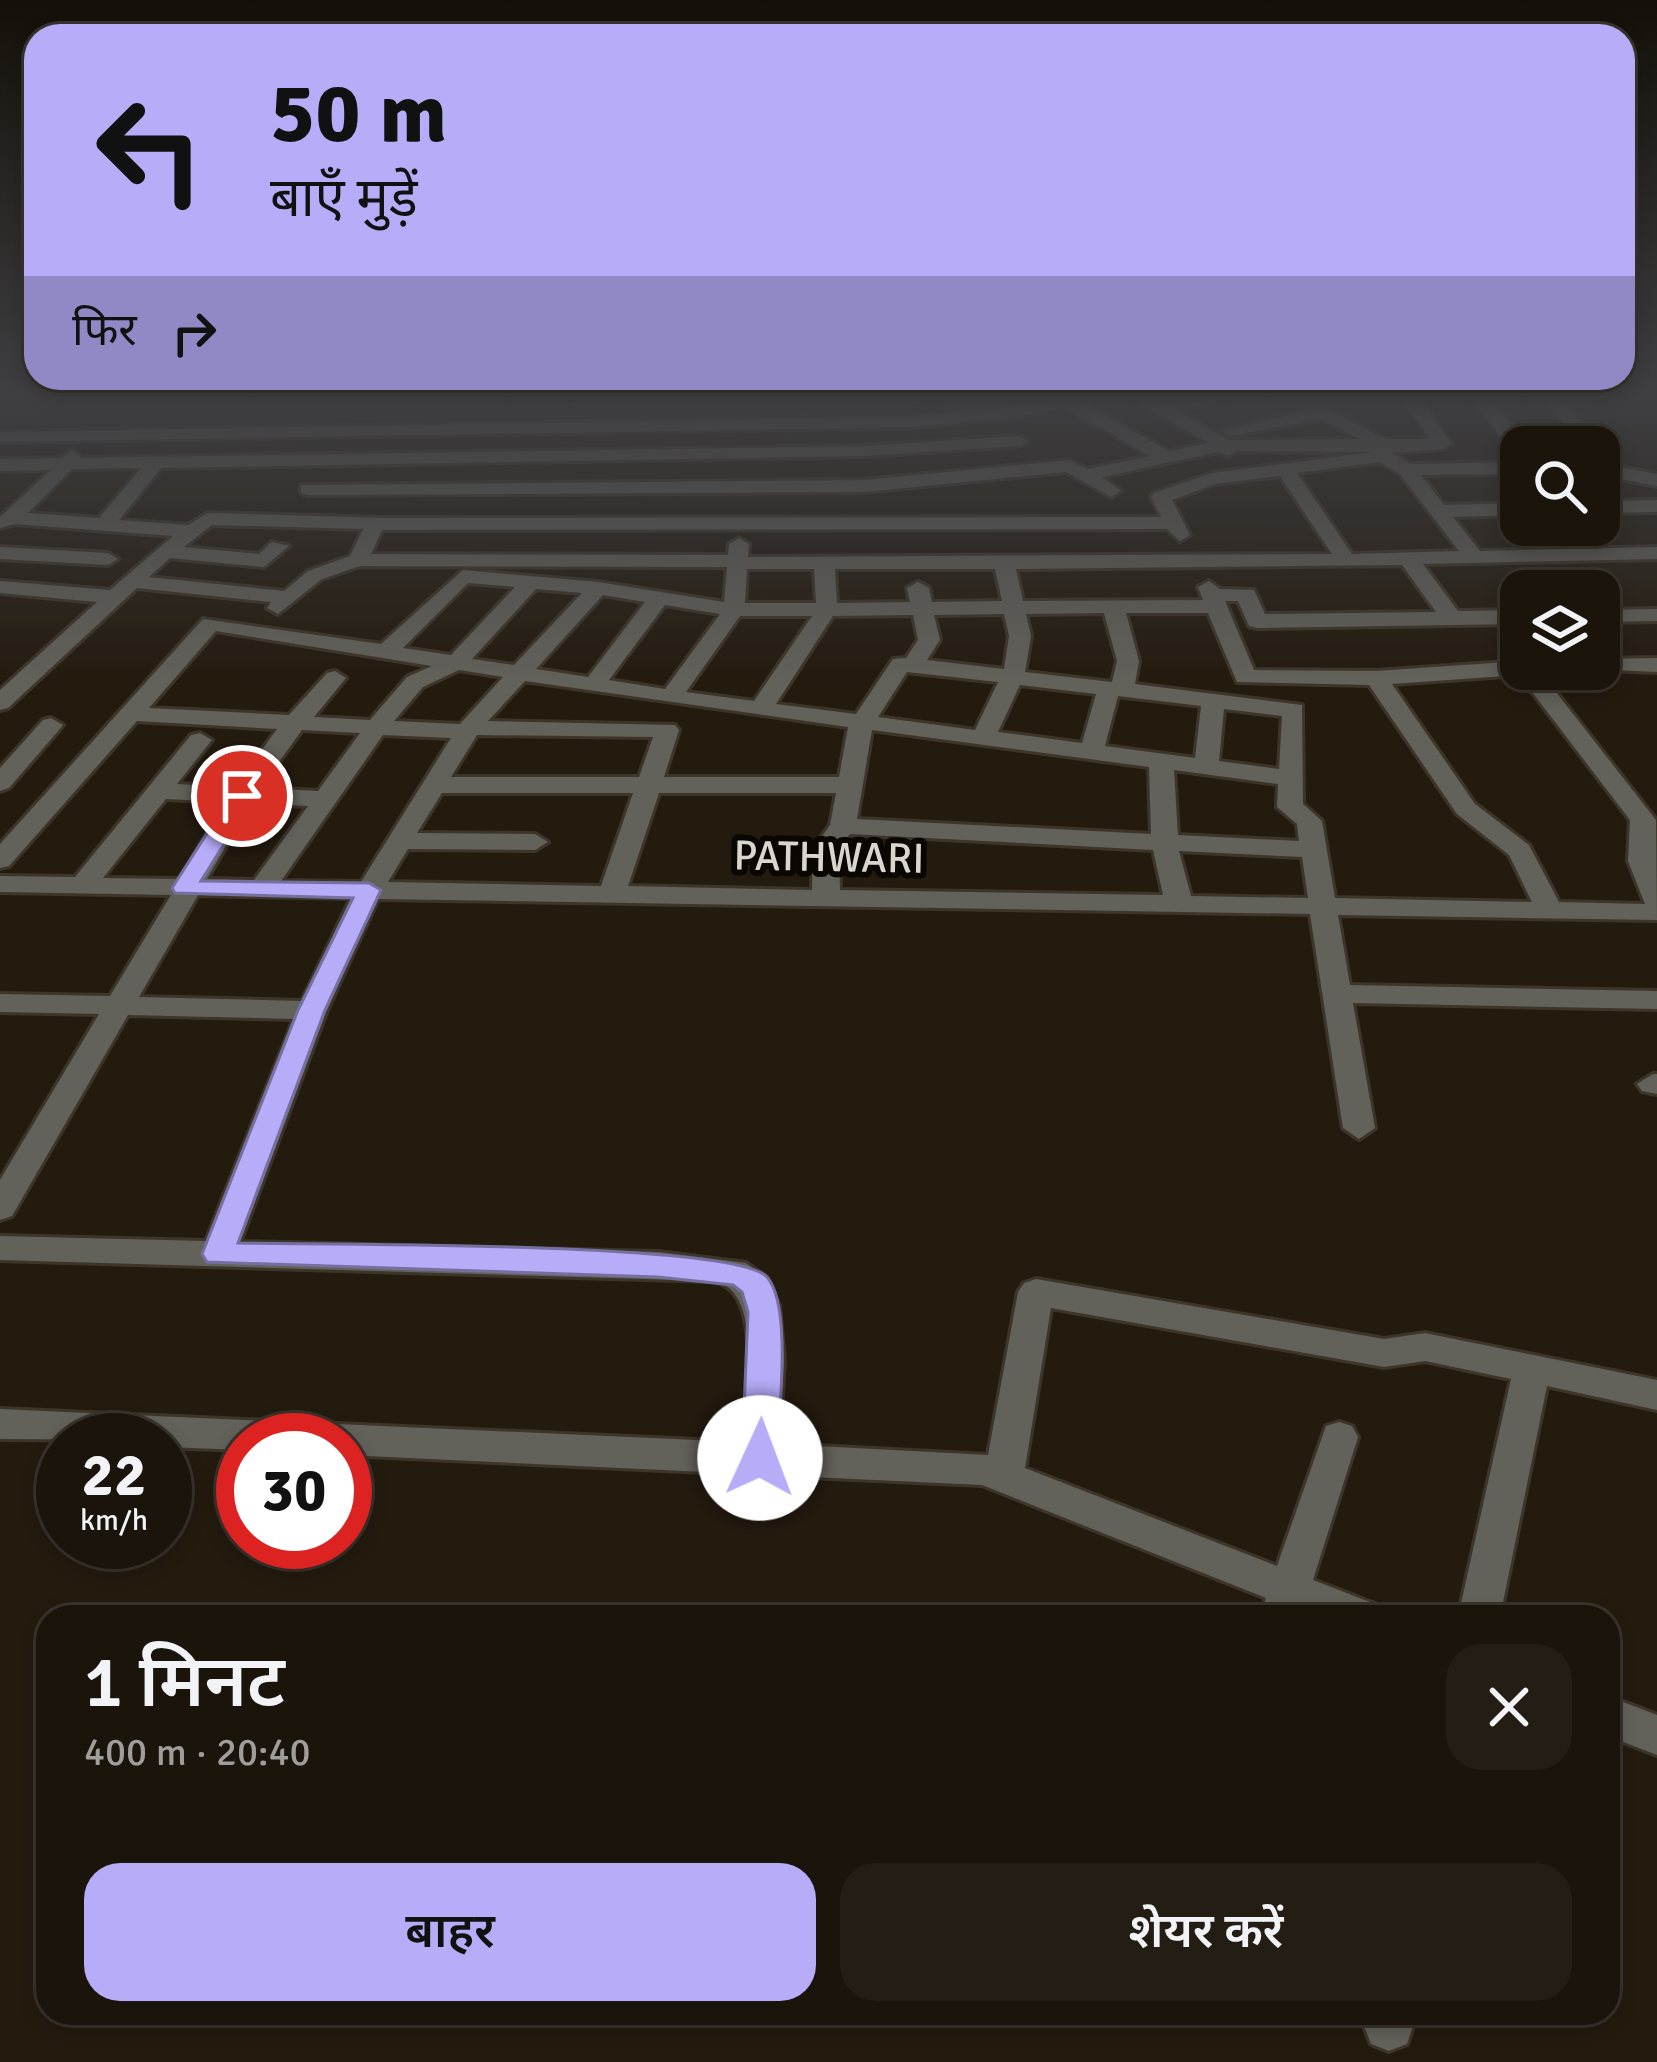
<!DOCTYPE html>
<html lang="hi">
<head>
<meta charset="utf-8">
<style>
  :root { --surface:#1b140b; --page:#241d14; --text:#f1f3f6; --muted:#a09e9d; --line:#39332c; --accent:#b6acf8 }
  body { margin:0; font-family:Signika,"Noto Sans Devanagari",sans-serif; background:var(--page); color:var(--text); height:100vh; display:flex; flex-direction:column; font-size:45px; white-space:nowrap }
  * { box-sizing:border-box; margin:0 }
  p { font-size:39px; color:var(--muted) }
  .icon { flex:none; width:66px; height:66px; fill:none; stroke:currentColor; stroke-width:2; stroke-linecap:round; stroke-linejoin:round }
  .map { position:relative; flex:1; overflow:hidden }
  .panel { position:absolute; left:36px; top:1605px; width:1584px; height:420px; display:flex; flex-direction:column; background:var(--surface); border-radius:36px; box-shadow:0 6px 18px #0003,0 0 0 3px var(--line) }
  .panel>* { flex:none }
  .banner { position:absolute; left:24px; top:24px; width:1611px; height:366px; border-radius:36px; box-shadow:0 6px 18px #0003,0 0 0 3px var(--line); background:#b6acf8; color:#111; overflow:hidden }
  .tools { position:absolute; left:1500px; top:426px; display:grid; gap:24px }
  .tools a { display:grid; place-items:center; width:120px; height:120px; border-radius:24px; background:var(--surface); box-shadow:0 6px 18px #0003,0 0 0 3px var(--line); font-size:60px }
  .speed { position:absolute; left:36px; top:1413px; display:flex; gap:24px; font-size:60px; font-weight:700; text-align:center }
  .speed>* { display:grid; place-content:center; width:156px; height:156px; border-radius:50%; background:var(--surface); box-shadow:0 6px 18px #0003,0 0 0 3px var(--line); line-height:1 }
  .speed small { font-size:30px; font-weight:400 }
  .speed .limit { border:18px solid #d22; background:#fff; color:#111 }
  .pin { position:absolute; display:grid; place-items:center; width:102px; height:102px; color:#fff; margin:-51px; border:6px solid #fff; border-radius:50%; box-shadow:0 3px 12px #0007 }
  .me { position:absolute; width:132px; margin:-66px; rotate:2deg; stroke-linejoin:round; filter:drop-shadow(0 0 9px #0008) }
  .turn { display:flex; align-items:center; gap:42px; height:252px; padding:0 48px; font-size:54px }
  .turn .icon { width:156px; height:156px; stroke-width:2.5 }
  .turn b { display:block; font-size:84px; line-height:102px }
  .then { display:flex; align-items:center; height:114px; padding:0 48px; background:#0003; gap:24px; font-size:45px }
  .round { display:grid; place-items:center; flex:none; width:126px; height:126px; border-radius:36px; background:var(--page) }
  .head { display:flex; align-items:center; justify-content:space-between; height:204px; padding:0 48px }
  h1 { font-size:72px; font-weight:600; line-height:90px }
  .primary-button { display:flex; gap:24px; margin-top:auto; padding:24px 48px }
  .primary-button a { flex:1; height:138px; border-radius:36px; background:var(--accent); color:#111; font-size:48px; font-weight:600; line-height:138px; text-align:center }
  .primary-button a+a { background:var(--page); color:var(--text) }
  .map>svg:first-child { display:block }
  .green { fill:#672c30 }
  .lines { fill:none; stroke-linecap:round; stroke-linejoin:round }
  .minor-casing { stroke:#3e352a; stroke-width:6 }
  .minor { fill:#62615a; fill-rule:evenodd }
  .route { fill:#b6acf8; stroke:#7670a1; stroke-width:3 }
  .labels { text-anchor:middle; stroke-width:12; stroke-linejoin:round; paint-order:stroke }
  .street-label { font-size:42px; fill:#dbd6cd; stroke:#0a0703 }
</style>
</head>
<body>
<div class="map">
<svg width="1657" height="2062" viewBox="0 0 1657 2062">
  <rect width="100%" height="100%" fill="#241b0f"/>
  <path class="green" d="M585 394H995L891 407H568Z"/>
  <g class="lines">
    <defs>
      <g id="minor">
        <path d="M1074 394H1105L1082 402 1169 451 1209 443 1123 394C1139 394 1155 403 1170 402 1197 400 1221 394 1248 394L1178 411 1228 440 1360 439 1322 419 1230 436 1221 431 1324 408 1386 439H1430L1400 394H1417L1452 444 1443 449 1392 453 1411 464 1521 462V474L1421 475 1444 505 1521 503V515L1453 517 1480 551 1657 547V559L1423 564 1458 611 1521 610V624L1257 628 1249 626 1238 601H1225L1254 670 1376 671 1521 661V669H1538L1656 820 1657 920 1338 915 1350 985 1657 991V1009L1353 1003 1375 1128 1359 1139 1343 1128 1310 914 378 899 327 1010 240 1242 658 1252 746 1263 767 1278 779 1306 784 1360 779 1444 988 1455 1018 1292 1024 1283 1036 1279 1384 1339 1425 1333 1657 1380V1410L1547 1386 1500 1617H1458L1511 1379 1425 1361 1384 1367 1051 1308 1025 1468 1277 1566 1326 1426 1339 1422 1352 1426 1358 1437 1313 1580 1375 1604 1381 1617 1303 1613 1260 1617 1266 1598 982 1485 345 1455V1440H243V1450L165 1447V1440L0 1439V1409L741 1442C745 1402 766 1289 713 1281L0 1260V1236L206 1241 294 1019 128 1015 12 1216 0 1220V1180L99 1014 0 1012V994L110 996 171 895 0 892V876L75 877 191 735 200 733 212 740 177 784 235 787 277 729 137 721 9 866 0 868V844L203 619 381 644 463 570 598 582 724 602 727 567 360 566 322 579 278 614 267 608 271 602 137 588 8 708 0 710V690L97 602 0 593V581L110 590 173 536 15 524 0 528V517L51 470 0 471V459L61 458 73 450 81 458 866 446 1019 436 1028 441 1019 446 866 456 161 468 119 520 188 525 208 513 387 518 1161 517 1151 497 1154 493 1212 473 1373 452 1237 451 1228 456 1218 452 1102 477 1121 491 1111 497 1066 472 864 492 308 495 301 493V485L864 480 1069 460 1088 469 1150 456 1064 407 1016 417 912 427 0 442V432L912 417 1016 407ZM1380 462 1400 474 1459 551 1352 554 1297 473ZM141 468 99 518 28 513 72 469ZM1280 476 1332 554 748 557 749 544 739 538 729 544 728 555 371 554 382 530 1167 529 1180 541 1190 535 1172 500 1215 484ZM212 525 363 529 350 556 308 571 284 591 149 577 170 558 264 567 289 546 272 542 259 554 184 547ZM1402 565 1436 612 1265 614 1254 590 1220 589 1209 581 1198 587 1203 600 1023 601 1016 569ZM747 569H814L816 603H745ZM835 569H995L1002 601 932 602 929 588 918 582 907 588 910 602 837 603ZM468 583 515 587 451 655 403 648ZM536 589 582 593 514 665 472 659ZM603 595 645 602 588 677 536 669ZM665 605 720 614 665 689 609 680ZM1104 613 1117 661 1112 682 1025 672 1031 636 1026 614ZM1126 613H1208L1237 682 1369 685 1457 814 1509 855 1532 902 1335 898 1322 821 1303 804 1302 705 1135 684 1139 661ZM1004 614 1009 636 1004 669 927 660 940 640 934 615ZM913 615 918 640 906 658 893 659 856 714 776 704 833 616ZM740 616H812L754 701 686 692ZM216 631 432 666 407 677 370 720 314 717 346 678 335 671 327 673 289 715 149 708ZM459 670 503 677 460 724 394 721 423 687ZM907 672 998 682 975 730 878 717ZM1519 675 1630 820 1628 861 1645 904 1559 902 1529 845 1475 804 1392 684ZM525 681 848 727 839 777H664L679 730 675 725 488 721ZM1020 685 1096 694 1082 743 998 732ZM1118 696 1201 706 1195 758 1105 746ZM1224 709 1282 716 1279 769 1219 761ZM302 730 360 733 318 791 260 788ZM872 730 1149 767 1151 834 857 819ZM383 735 451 738 361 882 281 881ZM477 735 653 737 639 777H451ZM1174 770 1278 784 1277 807 1297 824 1299 841 1178 835ZM442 793H633L601 886 388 882 408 849 535 850 548 842 535 834 417 833ZM659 793H836L830 825 813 849 812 890 628 886ZM166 799 226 802 180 879 103 878ZM251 803 308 806 254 880 207 879ZM850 834 1153 850 1163 895 840 890 839 849ZM1179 851 1302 857 1308 898 1191 896ZM198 895 351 898 302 1001 139 997Z"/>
        <path d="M1468 394H1486L1527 447H1521V458L1515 456Z"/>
        <path d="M1541 394H1558L1598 443 1601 447 1599 450 1582 447Z"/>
        <path d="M1599 463 1657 474V486L1599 475Z"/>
        <path d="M1657 500V512L1599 513V501Z"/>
        <path d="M0 547 108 553 118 559 108 565 0 559Z"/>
        <path d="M1657 609V621L1599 622V610Z"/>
        <path d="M1657 658V672L1590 669H1599V659Z"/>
        <path d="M51 718 63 725 59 730 9 788 0 791V768L43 720Z"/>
        <path d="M1653 1074H1657V1094L1642 1091 1637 1084Z"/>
        <path d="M1608 1696 1657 1715V1755L1608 1736Z"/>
        <path d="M1367 2013H1417L1407 2044 1389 2051 1371 2044 1364 2026Z"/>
      </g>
    </defs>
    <use href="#minor" class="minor-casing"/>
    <use href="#minor" class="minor"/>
  </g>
  <linearGradient id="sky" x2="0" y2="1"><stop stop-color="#140f08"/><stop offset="0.58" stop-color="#3f3f42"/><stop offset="1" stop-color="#3f3f42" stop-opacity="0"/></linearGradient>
  <rect width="1657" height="683" fill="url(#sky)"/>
  <path class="route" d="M242 789 254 796 201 881 369 883 381 890 325 1010 238 1243C312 1245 735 1241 767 1277 793 1307 778 1417 777 1458L772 1468H747L742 1458 748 1312 742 1292 733 1285 658 1277 207 1262 202 1254 298 1010 353 898 175 893 172 888 231 796Z"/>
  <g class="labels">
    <g class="street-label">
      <text transform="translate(829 856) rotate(1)" y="15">PATHWARI</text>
    </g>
  </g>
</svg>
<div class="tools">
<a><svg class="icon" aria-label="search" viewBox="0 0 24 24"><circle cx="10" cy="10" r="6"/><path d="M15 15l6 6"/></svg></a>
<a><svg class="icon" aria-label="layers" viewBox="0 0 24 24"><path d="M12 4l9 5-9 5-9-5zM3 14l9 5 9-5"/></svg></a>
</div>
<div class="speed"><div>22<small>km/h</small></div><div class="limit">30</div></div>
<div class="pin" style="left:242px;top:796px;background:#d93025"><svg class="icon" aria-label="arrive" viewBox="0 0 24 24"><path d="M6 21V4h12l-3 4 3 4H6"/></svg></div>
<svg class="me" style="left:760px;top:1458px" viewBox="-20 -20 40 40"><circle r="19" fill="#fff"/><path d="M0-13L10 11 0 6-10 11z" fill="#b6acf8"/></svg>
<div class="banner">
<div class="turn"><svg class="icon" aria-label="left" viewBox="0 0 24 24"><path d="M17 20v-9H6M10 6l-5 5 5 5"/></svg><div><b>50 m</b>बाएँ मुड़ें</div></div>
<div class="then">फिर<svg class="icon" aria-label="right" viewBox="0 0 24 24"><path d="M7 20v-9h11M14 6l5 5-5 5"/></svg></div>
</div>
<section class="panel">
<div class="head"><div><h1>1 मिनट</h1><p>400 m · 20:40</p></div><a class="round"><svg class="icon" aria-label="close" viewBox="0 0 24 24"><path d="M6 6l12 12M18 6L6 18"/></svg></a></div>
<div class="primary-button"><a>बाहर</a><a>शेयर करें</a></div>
</section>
</div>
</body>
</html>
